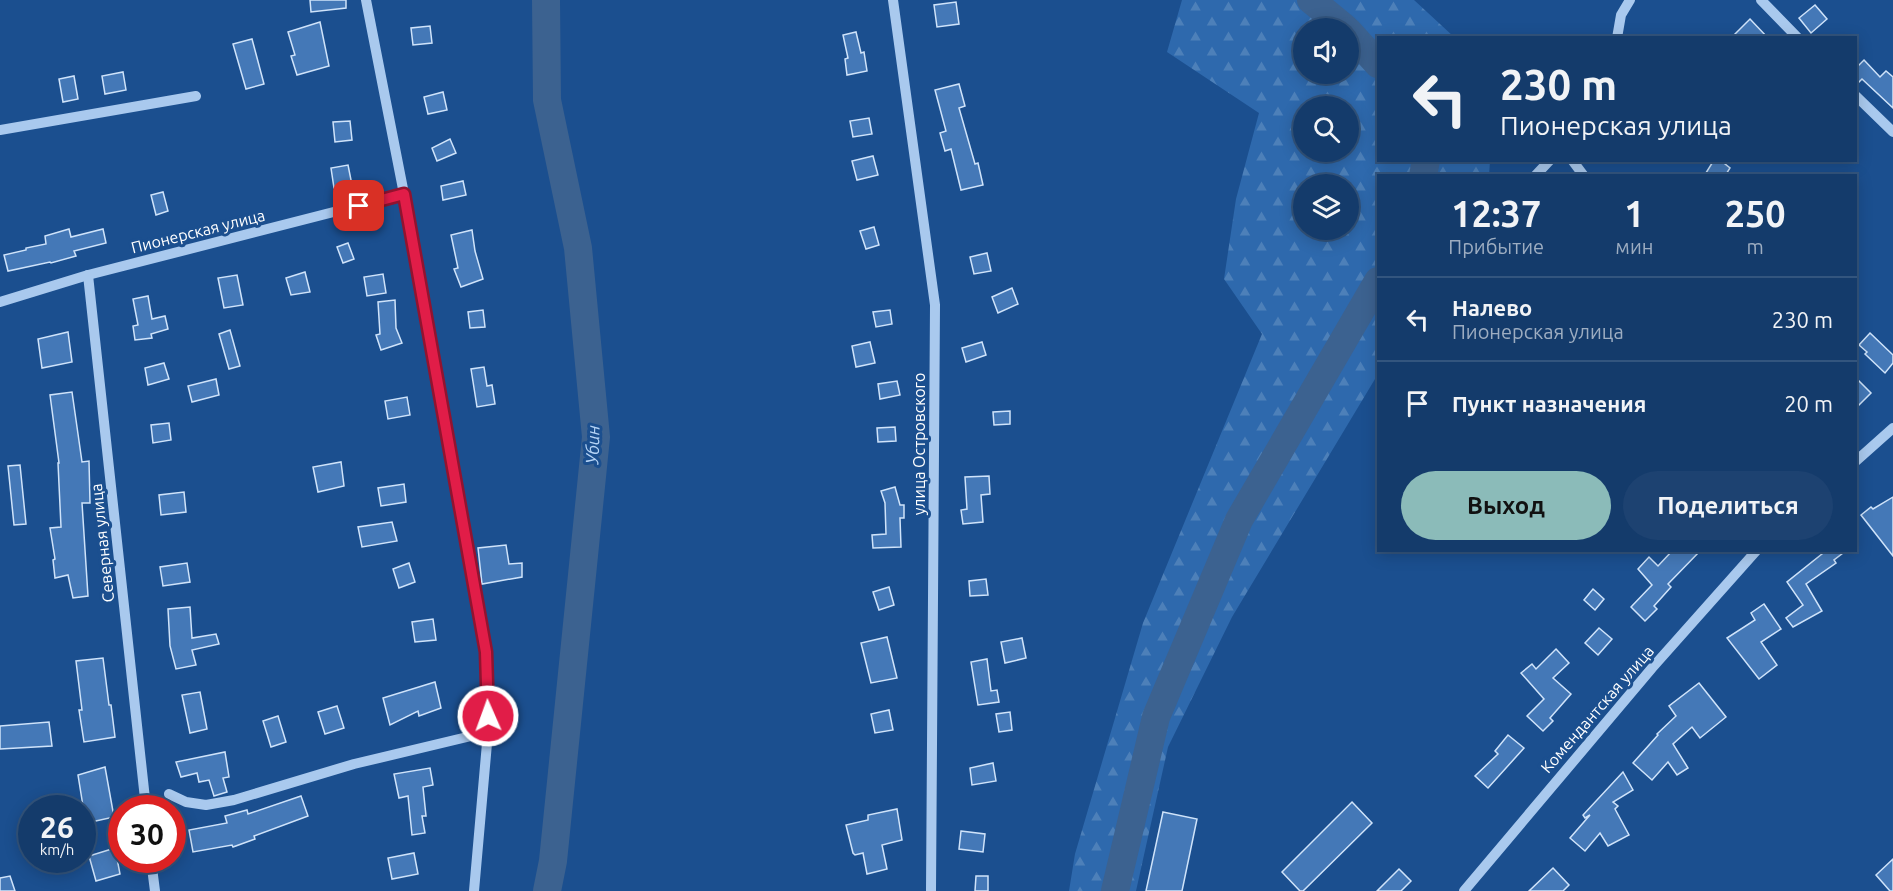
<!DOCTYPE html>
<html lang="ru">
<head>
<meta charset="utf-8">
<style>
  :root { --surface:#143b6b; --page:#1d4271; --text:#f1f3f6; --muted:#9dadc1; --line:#33557e; --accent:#8bbbb9 }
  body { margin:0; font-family:Ubuntu,sans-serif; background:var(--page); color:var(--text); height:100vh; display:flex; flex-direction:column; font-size:22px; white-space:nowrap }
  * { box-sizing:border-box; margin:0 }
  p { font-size:20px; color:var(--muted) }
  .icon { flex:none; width:33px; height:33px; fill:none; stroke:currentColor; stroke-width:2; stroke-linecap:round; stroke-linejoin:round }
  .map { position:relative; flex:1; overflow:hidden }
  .sheet { position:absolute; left:1377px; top:174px; width:480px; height:378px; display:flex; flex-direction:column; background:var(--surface); border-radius:0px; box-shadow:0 3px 15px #0003,0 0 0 2px var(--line) }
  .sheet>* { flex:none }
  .hud { position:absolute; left:1377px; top:36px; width:480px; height:126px; border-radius:0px; box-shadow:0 3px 15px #0003,0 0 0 2px var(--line); background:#143b6b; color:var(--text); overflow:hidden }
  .controls { position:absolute; left:1293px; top:18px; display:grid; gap:12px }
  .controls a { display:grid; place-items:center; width:66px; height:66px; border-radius:50%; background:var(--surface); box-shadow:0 3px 15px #0003,0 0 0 2px var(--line); font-size:30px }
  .speed { position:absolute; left:18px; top:795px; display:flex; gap:12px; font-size:30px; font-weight:700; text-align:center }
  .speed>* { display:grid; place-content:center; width:78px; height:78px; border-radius:50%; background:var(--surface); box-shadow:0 3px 15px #0003,0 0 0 2px var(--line); line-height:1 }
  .speed small { font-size:15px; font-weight:400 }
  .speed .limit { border:9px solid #d22; background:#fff; color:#111 }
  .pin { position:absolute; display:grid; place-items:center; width:51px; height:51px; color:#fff; margin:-26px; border-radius:12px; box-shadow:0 3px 9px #0006 }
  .me { position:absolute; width:66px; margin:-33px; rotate:358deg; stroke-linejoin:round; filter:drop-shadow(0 0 4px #0008) }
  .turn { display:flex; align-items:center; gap:21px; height:126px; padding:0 24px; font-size:27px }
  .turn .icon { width:78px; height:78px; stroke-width:2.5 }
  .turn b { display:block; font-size:42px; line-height:51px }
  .eta { display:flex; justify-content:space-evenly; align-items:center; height:102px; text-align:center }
  .eta b { font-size:36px; font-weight:700; line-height:42px }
  .action { display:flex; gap:12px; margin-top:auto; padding:12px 24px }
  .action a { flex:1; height:69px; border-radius:36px; background:var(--accent); color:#111; font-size:24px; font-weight:700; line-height:69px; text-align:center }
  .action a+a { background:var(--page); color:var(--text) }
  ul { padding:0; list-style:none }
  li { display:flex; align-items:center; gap:18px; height:84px; padding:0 24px; border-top:2px solid var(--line) }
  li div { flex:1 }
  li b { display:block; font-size:22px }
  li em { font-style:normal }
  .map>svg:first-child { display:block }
  .forest { fill:url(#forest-firs); fill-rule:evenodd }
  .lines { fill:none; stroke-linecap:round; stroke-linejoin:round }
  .river { stroke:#3c6290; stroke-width:28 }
  .building { fill:#4478b7; stroke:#cfe3fa; stroke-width:1.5 }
  .minor { stroke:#a9c9ee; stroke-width:10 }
  .route-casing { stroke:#92132f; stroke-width:15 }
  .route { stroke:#e11d48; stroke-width:10 }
  .labels { text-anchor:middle; stroke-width:6; stroke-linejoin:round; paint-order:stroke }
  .street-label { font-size:16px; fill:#fff; stroke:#1b4f8f }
  .water-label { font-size:18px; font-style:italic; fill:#b5d3f5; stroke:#1b4f8f }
</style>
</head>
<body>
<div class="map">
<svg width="1893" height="891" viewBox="0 0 1893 891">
  <defs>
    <pattern id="forest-firs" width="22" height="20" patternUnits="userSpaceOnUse" patternTransform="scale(1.5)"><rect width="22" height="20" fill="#2e69ad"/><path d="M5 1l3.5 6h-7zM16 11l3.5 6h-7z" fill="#4d80b9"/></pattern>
  </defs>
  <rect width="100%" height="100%" fill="#1b4f8f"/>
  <path class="forest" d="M1182 0H1414L1454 37 1378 38V160L1490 161 1489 175 1378 176V374L1232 617 1168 747 1136 891H1069L1075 854 1143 623 1262 334 1224 279 1236 199 1259 113 1167 52ZM1304 28H1348V74H1304ZM1304 106H1348V152H1304ZM1304 184H1348V230H1304Z"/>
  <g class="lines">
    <g class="river">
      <path d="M546 0 547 100 578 248 596 437 553 861 547 891"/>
      <path d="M1311 0 1345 28"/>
      <path d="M1348 31 1378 64"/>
      <path d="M1423 176 1426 160"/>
      <path d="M1115 891 1156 717 1239 520 1378 281"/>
    </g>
  </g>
  <g class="building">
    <path d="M310 0H346V8L311 12Z"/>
    <path d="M956 2 959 24 937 27 934 5Z"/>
    <path d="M1815 5 1827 19 1811 33 1799 18Z"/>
    <path d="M1750 19 1768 38H1731Z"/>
    <path d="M320 22 329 66 297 75 291 56 295 55 288 32Z"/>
    <path d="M430 26 432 43 413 45 411 28Z"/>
    <path d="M856 32 861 53 864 52 867 71 847 75 845 59 848 58 843 35Z"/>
    <path d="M252 39 264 84 246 89 233 44Z"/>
    <path d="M1864 60 1880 77 1886 71 1893 77V108L1862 79 1856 85V68Z"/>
    <path d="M123 72 126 90 105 94 102 76Z"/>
    <path d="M74 76 78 99 63 102 59 79Z"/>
    <path d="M959 84 965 106 959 108 975 164 978 163 983 185 961 190 951 149 945 151 940 133 946 131 935 90Z"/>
    <path d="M443 92 447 110 428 114 424 97Z"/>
    <path d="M869 118 872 134 853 137 850 121Z"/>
    <path d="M350 121 352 140 335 142 333 122Z"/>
    <path d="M450 139 456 153 437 161 432 148Z"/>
    <path d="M873 156 878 175 857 180 852 161Z"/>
    <path d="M1714 160H1720L1730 168 1725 176H1704Z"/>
    <path d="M348 165 352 185 334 188 331 168Z"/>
    <path d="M463 181 466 195 443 200 441 186Z"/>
    <path d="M163 192 168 211 156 215 151 195Z"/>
    <path d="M874 227 879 245 866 249 860 231Z"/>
    <path d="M69 229 71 237 103 229 106 243 74 251 76 256 51 263 50 262 8 271 4 255 26 250V248L46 244 45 236Z"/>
    <path d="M472 230 475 251 483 279 461 287 454 269 458 268 451 235Z"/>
    <path d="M348 243 354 259 343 263 337 247Z"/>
    <path d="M987 253 991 271 974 274 970 257Z"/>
    <path d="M305 272 310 292 291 295 286 278Z"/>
    <path d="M383 274 386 293 367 296 364 277Z"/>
    <path d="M237 275 243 305 224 308 218 278Z"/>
    <path d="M1012 288 1018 304 998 313 992 297Z"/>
    <path d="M148 296 152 319 165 316 168 329 151 334 152 338 135 340 133 326 138 325 133 299Z"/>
    <path d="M395 300 396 328 402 343 381 350 376 335 380 334 378 302Z"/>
    <path d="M483 310 485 327 470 328 468 312Z"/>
    <path d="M890 310 892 324 876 327 873 312Z"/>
    <path d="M230 330 240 366 229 369 219 334Z"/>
    <path d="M68 332 72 362 42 368 38 339Z"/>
    <path d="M1870 333 1893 355V363L1885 373 1865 354 1867 352 1859 345Z"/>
    <path d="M870 342 875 363 856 367 852 346Z"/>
    <path d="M982 342 986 355 966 362 962 348Z"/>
    <path d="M164 363 169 379 148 385 145 368Z"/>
    <path d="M484 367 487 386 492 385 495 404 477 407 471 369Z"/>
    <path d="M1856 378 1871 393 1856 408Z"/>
    <path d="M216 379 219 395 192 402 188 386Z"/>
    <path d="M897 381 900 395 880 399 878 384Z"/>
    <path d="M72 392 82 462 89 461 90 503H82L88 596 73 598 68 575 55 578 53 560 55 559 50 528 61 527 58 463H59L50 395Z"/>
    <path d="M407 397 410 415 388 419 385 401Z"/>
    <path d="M1010 411V424L994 425 993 412Z"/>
    <path d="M169 423 171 440 153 443 151 425Z"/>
    <path d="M895 427 896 441 878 442 877 428Z"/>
    <path d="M341 462 344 486 318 492 313 467Z"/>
    <path d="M20 465 26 524 14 525 8 466Z"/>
    <path d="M989 476 990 494 981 495 983 522 963 524 961 510 967 509 965 477Z"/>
    <path d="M404 484 406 502 381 506 378 488Z"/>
    <path d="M895 487 900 505H904V518H900L901 547 873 548 872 535 886 534 885 503 881 491Z"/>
    <path d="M184 492 186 512 161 515 159 495Z"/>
    <path d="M1893 497V556L1861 515 1871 507 1873 509Z"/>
    <path d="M392 522 397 541 362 547 358 527Z"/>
    <path d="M506 545 509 564 522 563V577L482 584 478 548Z"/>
    <path d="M1673 550H1701L1668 584 1671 587 1654 606 1657 609 1645 621 1631 607 1652 585 1638 569 1649 557 1658 566Z"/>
    <path d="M1827 550H1847L1834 560 1836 563 1806 584 1822 611 1793 627 1786 618 1803 605 1787 582Z"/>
    <path d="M187 563 190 582 163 586 160 567Z"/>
    <path d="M409 563 415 582 399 588 393 569Z"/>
    <path d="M986 579 988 595 970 596 969 581Z"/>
    <path d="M889 587 894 605 879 610 873 592Z"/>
    <path d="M1593 589 1604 599 1595 610 1584 600Z"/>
    <path d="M1764 604 1781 629 1761 642 1777 665 1759 679 1727 638 1755 620 1751 613Z"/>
    <path d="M190 607 192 638 216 634 219 644 192 650 196 665 176 669 170 646 168 609Z"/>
    <path d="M433 619 436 640 415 642 412 622Z"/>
    <path d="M1599 628 1612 639 1598 655 1585 643Z"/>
    <path d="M887 637 897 678 871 683 861 643Z"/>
    <path d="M1022 638 1026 658 1005 663 1001 642Z"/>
    <path d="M1556 649 1569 663 1553 678 1571 694 1550 718 1553 721 1543 731 1527 716 1544 699 1521 673 1532 664 1536 669Z"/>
    <path d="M103 658 109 705H111L115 737 84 742 79 710H82L76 661Z"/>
    <path d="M987 659 991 691 997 690 999 702 978 705 971 662Z"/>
    <path d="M435 682 441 708 419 716 418 711 390 725 383 698Z"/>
    <path d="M1699 683 1726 717 1700 738 1692 727 1673 744 1688 768 1677 775 1668 762 1652 780 1633 763 1658 735 1657 734 1676 716 1669 706Z"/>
    <path d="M200 692 207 729 190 733 182 695Z"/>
    <path d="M337 706 344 728 325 734 318 712Z"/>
    <path d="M889 710 893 730 875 733 871 714Z"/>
    <path d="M1010 712 1012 730 999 732 996 714Z"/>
    <path d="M278 716 286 742 271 747 263 721Z"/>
    <path d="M49 722 52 746 0 749V726Z"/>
    <path d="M1508 735 1524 748 1488 788 1475 776 1498 754 1495 751Z"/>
    <path d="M225 752 229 777 223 778 227 792 214 796 209 780 199 782 197 773 181 777 176 762Z"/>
    <path d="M993 763 996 781 972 785 970 768Z"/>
    <path d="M105 767 114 817 82 824 83 806 78 775Z"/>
    <path d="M430 768 433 785 423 787 426 816H422L425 833 412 835 408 796 399 798 394 774Z"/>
    <path d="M1623 772 1633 790 1613 802 1618 806 1615 809 1629 835 1608 846 1600 833 1585 851 1570 838 1590 815 1585 818 1583 815Z"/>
    <path d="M301 796 308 816 254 836 255 839 233 847 232 845 193 852 189 830 227 823 225 816 247 810 248 814Z"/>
    <path d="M1352 802 1372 823 1303 891H1300L1282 872Z"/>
    <path d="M897 809 902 840 882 845 887 869 867 874 863 853 855 855 853 853 846 825 868 820V815Z"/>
    <path d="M1163 812 1197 819 1182 891H1146Z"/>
    <path d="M961 831 985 834 983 852 959 849Z"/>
    <path d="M115 848 120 874 96 881 89 856Z"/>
    <path d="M414 853 418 874 392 879 388 858Z"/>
    <path d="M1893 859V891H1890L1876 875Z"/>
    <path d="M1553 868 1569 885 1563 891H1529Z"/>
    <path d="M1399 869 1411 881 1401 891H1377Z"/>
    <path d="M10 876 15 891H0V878Z"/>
    <path d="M976 876H988V891H975Z"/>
  </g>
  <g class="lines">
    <g class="minor">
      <path d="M366 0 404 194 486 652 488 732 474 891"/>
      <path d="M893 0 935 305 931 891"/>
      <path d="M1761 0 1798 38"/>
      <path d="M1617 38 1621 15 1630 0"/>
      <path d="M1856 96 1893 132"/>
      <path d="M0 130 196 96"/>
      <path d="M1572 160 1584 176"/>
      <path d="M1535 176 1550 160"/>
      <path d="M88 275 146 808"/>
      <path d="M0 302 88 275 404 194"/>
      <path d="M1856 461 1893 428"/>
      <path d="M169 794 186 802 206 805 234 800 354 764 488 732"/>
      <path d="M151 860 155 891"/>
      <path d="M1464 891 1652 668 1757 550"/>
    </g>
  </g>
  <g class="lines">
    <defs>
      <path id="route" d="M359 206 404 194 486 652 488 716"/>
    </defs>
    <use href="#route" class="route-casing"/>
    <use href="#route" class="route"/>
  </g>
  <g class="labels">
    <g class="street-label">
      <text transform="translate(198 231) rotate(-14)" y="6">Пионерская улица</text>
      <text transform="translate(919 444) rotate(-90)" y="6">улица Островского</text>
      <text transform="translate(102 543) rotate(-96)" y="6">Северная улица</text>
      <text transform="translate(1597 709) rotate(-49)" y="6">Комендантская улица</text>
    </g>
    <g class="water-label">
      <text transform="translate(593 445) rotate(-88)" y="6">Убин</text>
    </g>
  </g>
</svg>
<div class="controls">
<a><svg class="icon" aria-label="sound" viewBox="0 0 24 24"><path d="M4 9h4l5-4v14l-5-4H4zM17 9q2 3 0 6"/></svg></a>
<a><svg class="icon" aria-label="search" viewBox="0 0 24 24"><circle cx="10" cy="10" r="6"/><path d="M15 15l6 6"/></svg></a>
<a><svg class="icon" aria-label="layers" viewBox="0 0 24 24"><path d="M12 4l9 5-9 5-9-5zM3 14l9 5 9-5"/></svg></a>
</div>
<div class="speed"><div>26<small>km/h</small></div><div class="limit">30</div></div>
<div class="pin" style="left:359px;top:206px;background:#d93025"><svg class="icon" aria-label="arrive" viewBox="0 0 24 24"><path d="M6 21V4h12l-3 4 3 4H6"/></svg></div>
<svg class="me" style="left:488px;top:716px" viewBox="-20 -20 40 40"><circle r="17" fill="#e11d48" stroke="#fff" stroke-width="3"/><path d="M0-11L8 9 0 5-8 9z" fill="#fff"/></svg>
<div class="hud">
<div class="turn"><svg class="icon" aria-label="left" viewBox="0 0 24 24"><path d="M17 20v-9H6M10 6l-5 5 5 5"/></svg><div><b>230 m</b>Пионерская улица</div></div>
</div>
<section class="sheet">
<div class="eta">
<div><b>12:37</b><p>Прибытие</p></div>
<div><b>1</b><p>мин</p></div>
<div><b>250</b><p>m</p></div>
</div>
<ul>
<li><svg class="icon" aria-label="left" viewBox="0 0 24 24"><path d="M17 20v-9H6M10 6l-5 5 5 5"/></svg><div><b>Налево</b><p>Пионерская улица</p></div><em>230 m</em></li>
<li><svg class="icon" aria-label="arrive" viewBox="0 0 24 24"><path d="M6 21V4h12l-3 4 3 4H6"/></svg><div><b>Пункт назначения</b></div><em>20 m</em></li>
</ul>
<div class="action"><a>Выход</a><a>Поделиться</a></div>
</section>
</div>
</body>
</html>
